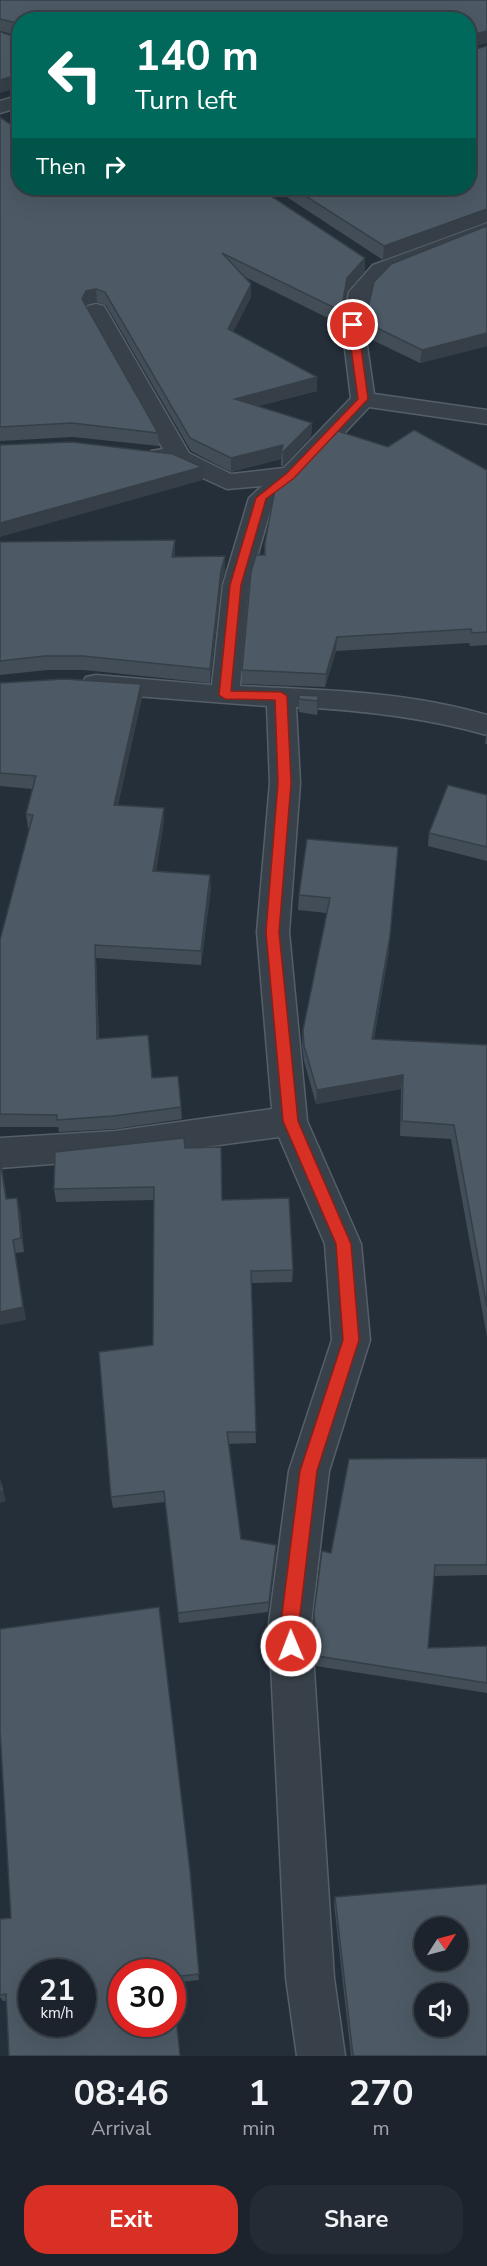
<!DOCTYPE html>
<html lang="en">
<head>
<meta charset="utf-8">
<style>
  :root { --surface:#1c232c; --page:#252b34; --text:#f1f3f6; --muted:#a0a4a9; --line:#3a4048; --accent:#d93025 }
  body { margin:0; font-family:"Nunito Sans",sans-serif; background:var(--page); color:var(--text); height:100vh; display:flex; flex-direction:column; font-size:22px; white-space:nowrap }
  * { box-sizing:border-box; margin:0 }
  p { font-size:20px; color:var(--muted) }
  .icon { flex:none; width:33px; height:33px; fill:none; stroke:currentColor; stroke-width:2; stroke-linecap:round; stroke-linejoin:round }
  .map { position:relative; height:2056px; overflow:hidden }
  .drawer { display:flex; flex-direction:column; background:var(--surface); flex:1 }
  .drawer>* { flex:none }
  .top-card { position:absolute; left:12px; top:12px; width:464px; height:183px; border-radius:24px; box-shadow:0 6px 24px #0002,0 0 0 2px var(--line); background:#00695c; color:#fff; overflow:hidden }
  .needle { width:39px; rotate:54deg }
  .fabs { position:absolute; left:414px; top:1917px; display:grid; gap:12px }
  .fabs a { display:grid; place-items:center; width:54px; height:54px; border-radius:50%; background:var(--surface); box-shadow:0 6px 24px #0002,0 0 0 2px var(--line); font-size:30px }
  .speed { position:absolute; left:18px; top:1959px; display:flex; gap:12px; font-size:30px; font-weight:700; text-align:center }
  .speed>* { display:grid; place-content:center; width:78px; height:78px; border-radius:50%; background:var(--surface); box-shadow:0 6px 24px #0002,0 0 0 2px var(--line); line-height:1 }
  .speed small { font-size:15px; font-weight:400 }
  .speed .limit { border:9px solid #d22; background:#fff; color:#111 }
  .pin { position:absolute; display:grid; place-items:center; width:51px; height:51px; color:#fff; margin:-26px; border:3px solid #fff; border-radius:50%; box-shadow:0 2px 6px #0007 }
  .me { position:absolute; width:66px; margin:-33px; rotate:359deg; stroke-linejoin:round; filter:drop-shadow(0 0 4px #0008) }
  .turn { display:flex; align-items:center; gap:21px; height:126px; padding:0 24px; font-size:27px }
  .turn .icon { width:78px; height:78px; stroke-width:2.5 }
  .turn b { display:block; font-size:42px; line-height:51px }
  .then { display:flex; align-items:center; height:57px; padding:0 24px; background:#0003; gap:12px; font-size:22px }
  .eta { display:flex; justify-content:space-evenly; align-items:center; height:102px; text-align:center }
  .eta b { font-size:36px; font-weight:700; line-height:42px }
  .action { display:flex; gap:12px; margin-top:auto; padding:12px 24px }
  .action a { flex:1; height:69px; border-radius:24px; background:var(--accent); color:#fff; font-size:24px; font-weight:700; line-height:69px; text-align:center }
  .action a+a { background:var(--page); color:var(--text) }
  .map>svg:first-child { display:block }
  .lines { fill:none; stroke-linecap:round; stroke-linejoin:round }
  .minor-casing { stroke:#565f68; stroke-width:3 }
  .minor { fill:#38414a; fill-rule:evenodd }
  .wall { fill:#424d57 }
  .shaded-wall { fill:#363f47 }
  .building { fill:#4d5a65; stroke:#363f47; stroke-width:1.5; fill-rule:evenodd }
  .route { fill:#d93025; stroke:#8d1f18; stroke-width:1.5 }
</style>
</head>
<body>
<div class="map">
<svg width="487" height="2056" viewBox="0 0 487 2056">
  <rect width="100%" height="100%" fill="#252f3a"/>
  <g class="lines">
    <defs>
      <g id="minor">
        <path d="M20 95V107L0 113V101Z"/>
        <path d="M487 223V236L389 275 371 294 364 325 374 394 487 410V424L369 407 300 480 273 501 249 585 240 686C323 690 406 691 487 715V735C423 717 361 710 296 707L300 783 289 932 307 1121 361 1244 370 1340 329 1471 311 1623 334 1978 345 2056H297L286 1978 269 1623 289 1471 332 1340 325 1244 279 1137 115 1159 0 1168V1138L115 1131 272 1109 257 932 270 783 267 706 96 693 86 691 82 684 86 677 96 675 212 685 223 585 249 498 262 486 227 489 174 465 151 461 148 456 151 451 163 449 85 311 88 306 96 304 104 306 189 453 231 474 284 468 351 398 342 325 349 292 373 265Z"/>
      </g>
    </defs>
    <use href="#minor" class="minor-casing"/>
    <use href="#minor" class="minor"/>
  </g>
  <g class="wall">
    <path d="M0 0H487V43L468 48 20 20V36L0 31Z"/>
    <path d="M0 117 20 188 365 271 347 292 340 324 245 277 251 297 233 332 317 391 258 406 312 423 311 436 283 466H281V459L231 472 191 451 106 305 97 302 87 304 86 306 158 433 159 446 73 437 0 441Z"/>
    <path d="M273 188H468L383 260Z"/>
    <path d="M487 226V346L420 363 368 338 366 325 367 312Z"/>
    <path d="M388 447 487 470V645L470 646 469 643 336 651 325 687 242 684V670L264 555 265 543Z"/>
    <path d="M0 542 175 553V557L225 569 221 585 210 683 84 670H47L0 675Z"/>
    <path d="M0 683 142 697 118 805 164 821 156 871 211 888 201 965 96 958 99 1039 152 1078 181 1107 182 1119 115 1129 59 1132 58 1127H0V940L30 828H28L26 814 32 789 0 786Z"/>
    <path d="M299 695 319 696 318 709 317 715 299 712Z"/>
    <path d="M487 729V744H485Z"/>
    <path d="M487 795V861L428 846 429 833Z"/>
    <path d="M307 839 389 951 374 1039 487 1045V1337L451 1139 400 1136 401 1089 316 1104 304 1061 302 1045 303 1030 327 913 298 910 299 895Z"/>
    <path d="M185 1148 222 1200 293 1270 292 1282 251 1283 256 1443 229 1444 241 1539 276 1545V1555L268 1612 179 1623 165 1502 113 1508 111 1497 153 1345 154 1200 56 1202 54 1189Z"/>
    <path d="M0 1158 7 1199 20 1211 24 1252 15 1253 26 1320Z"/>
    <path d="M487 1458V1575L434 1576 428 1648 487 1646V1693L316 1666 313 1623 322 1551 331 1553Z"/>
    <path d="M159 1607 199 1980 3 2001 0 1997V1919L11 1918Z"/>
    <path d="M335 1897 487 2056H351L334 1904Z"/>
  </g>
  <g class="shaded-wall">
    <path d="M487 31V43L468 48V36Z"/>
    <path d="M20 74V87L0 93V80Z"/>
    <path d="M487 209V222L383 260 384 246Z"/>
    <path d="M365 258V271L347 292 340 324 341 311 347 278Z"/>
    <path d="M251 284V297L228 342V329Z"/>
    <path d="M96 289 97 302 87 304 83 312 82 299 86 291Z"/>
    <path d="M487 333V346L420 363 422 350Z"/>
    <path d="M317 377V391L235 412V399Z"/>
    <path d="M312 423 311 436 283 466V452Z"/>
    <path d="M283 445 281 459 231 472V458Z"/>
    <path d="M202 467 203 480 0 537V523Z"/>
    <path d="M175 540V553L173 571 172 557Z"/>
    <path d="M225 556V569L221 585 210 683V669L221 571Z"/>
    <path d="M337 637 336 651 325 687 326 674Z"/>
    <path d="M141 684 142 697 115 818 114 805Z"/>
    <path d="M319 696 318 709 317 715V701Z"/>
    <path d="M164 808V821L154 885 153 871Z"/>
    <path d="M210 875 211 888 201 965V951Z"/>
    <path d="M390 936 389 951 371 1054 372 1039Z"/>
    <path d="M95 945 96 958 99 1052 97 1039Z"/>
    <path d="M403 1075 401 1089 316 1104 317 1090Z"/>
    <path d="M17 1198 20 1211 24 1252 21 1238Z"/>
    <path d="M13 1240 26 1320 0 1325V1312Z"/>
    <path d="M0 1479 6 1501 0 1503Z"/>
    <path d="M276 1545V1555L268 1612 269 1602Z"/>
  </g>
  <g class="building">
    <path d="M0 0H487V31L468 36V20H20V24L0 19Z"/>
    <path d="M0 32 20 38V74L0 80Z"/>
    <path d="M487 46V209L384 246 293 188H468V51Z"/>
    <path d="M0 117 20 131V188H259L365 258 347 278 341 311 222 253 251 284 228 329 317 377 235 399 312 423 283 452H281L283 445 231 458 190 438 105 292 96 289 86 291 82 299 158 433 72 423 0 427Z"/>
    <path d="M487 226V333L422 350 369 324 367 312 374 282 391 264Z"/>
    <path d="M414 430 487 470V632L472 633 471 629 337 637 326 674 242 670 251 572 256 555H265V543L275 489 302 468 338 431 388 447Z"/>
    <path d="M72 442 173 454 202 467 0 523V445Z"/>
    <path d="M175 540 172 557 225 556 221 571 210 669 83 656H45L0 661V542Z"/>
    <path d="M64 679 141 684 114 805 164 808 153 871 210 875 201 951 95 945 97 1039 148 1035 152 1078 178 1076 181 1107 113 1116 57 1120V1115L0 1114V940L33 815 26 814 36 776 0 773V683Z"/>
    <path d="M299 695 319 696 317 701 299 699Z"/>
    <path d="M448 785 487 795V847L429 833Z"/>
    <path d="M307 839 398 847 390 936 372 1039 487 1045V1307L454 1125 402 1121 403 1075 317 1090 304 1046 303 1030 330 898 299 895Z"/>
    <path d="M184 1138 185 1148 221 1147 222 1200 289 1198 293 1270 251 1271 256 1432H227L241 1539 276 1545 269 1602 178 1613 164 1491 111 1497 99 1352 153 1345 154 1187 54 1189 55 1152Z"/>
    <path d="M0 1159 6 1199 17 1198 21 1238 13 1240 23 1307 0 1312Z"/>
    <path d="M487 1458V1565H435L428 1648 487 1646V1683L317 1656 314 1613 322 1551 331 1553 349 1459Z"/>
    <path d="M0 1480 3 1490 0 1491Z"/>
    <path d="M159 1607 190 1871 199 1974 172 1977V1972H122V2024H172V1980L180 2056H9L6 1994 0 1995V1919L11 1918 0 1730V1629ZM32 1972H82V2024H32Z"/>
    <path d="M487 1884V2056H353L335 1897ZM424 1928H458V1960H424ZM424 1994H458V2026H424Z"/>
  </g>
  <path class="route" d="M353 322 358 325 368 399 294 478 266 499 241 585 231 691 281 692 287 696 291 783 279 932 298 1121 351 1244 359 1340 317 1471 299 1623 300 1646 298 1653 291 1655 285 1653 281 1623 300 1471 343 1340 336 1244 283 1121 266 932 278 783 275 700 225 699 219 695 230 585 256 498 287 473 358 399 348 325Z"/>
</svg>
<div class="fabs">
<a><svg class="needle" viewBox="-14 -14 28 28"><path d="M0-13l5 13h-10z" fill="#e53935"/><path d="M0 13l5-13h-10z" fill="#a0a4a9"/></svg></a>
<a><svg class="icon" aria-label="sound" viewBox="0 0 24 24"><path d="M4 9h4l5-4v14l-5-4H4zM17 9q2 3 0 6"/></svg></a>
</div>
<div class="speed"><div>21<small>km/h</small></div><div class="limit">30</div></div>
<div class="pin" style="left:353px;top:325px;background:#d93025"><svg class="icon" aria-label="arrive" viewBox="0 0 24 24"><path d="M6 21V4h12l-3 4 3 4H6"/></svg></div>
<svg class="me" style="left:291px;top:1646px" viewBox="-20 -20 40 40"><circle r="17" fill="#d93025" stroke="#fff" stroke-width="3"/><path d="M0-11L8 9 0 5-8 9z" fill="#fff"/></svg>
<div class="top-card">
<div class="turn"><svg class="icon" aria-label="left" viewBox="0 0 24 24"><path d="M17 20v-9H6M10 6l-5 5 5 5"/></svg><div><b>140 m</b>Turn left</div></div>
<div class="then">Then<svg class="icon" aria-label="right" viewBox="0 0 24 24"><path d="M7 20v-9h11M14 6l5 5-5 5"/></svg></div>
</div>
</div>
<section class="drawer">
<div class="eta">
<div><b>08:46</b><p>Arrival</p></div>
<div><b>1</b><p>min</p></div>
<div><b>270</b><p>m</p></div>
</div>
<div class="action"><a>Exit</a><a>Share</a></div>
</section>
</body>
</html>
